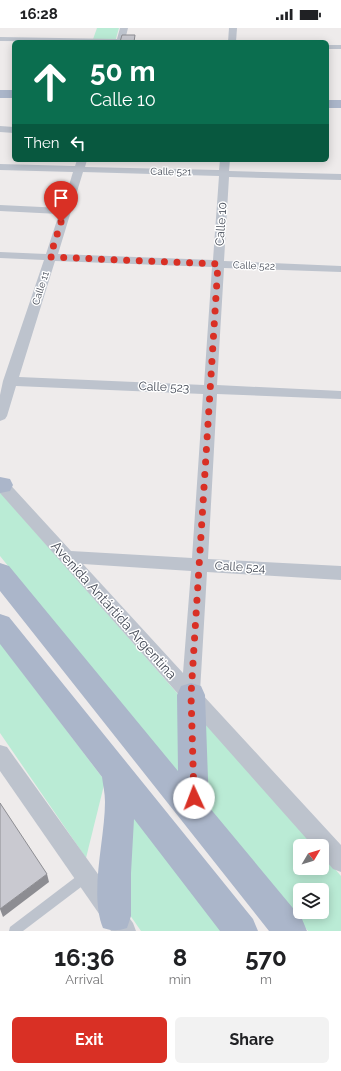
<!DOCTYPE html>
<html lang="en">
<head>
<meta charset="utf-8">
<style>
  :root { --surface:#fff; --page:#f2f2f2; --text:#202124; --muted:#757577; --accent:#d93025 }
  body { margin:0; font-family:Raleway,sans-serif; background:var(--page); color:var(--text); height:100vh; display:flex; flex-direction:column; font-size:15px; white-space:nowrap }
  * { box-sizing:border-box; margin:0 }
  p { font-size:13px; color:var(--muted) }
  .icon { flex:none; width:22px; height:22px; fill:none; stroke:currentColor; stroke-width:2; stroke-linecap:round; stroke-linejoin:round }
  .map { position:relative; height:903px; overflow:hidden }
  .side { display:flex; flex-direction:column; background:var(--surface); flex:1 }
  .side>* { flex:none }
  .banner { position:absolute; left:12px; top:12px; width:317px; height:122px; border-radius:6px; box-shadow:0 2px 10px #0003; background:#0b6e4f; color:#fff; overflow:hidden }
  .needle { width:26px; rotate:52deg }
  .tools { position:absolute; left:293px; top:811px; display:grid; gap:8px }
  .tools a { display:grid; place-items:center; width:36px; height:36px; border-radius:6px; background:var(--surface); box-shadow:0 2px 10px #0003; font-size:20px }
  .pin { position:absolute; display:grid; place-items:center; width:34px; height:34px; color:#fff; margin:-41px -17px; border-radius:50% 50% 50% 0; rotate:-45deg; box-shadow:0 0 4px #0007 }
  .pin .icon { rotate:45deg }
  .me { position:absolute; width:44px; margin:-22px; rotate:358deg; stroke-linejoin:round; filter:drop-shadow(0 0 3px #0008) }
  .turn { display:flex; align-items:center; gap:14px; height:84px; padding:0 12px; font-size:18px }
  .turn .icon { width:52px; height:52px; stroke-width:2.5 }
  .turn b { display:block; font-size:28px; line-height:34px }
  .then { display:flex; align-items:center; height:38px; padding:0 12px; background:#0003; gap:8px; font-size:15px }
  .eta { display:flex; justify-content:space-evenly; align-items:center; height:68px; text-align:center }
  .eta b { font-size:24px; font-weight:700; line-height:28px }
  .action { display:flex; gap:8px; margin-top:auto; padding:8px 12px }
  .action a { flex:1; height:46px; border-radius:6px; background:var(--accent); color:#fff; font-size:16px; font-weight:700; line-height:46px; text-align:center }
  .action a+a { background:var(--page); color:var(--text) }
  .status { display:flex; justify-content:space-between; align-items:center; height:28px; padding:0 20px; background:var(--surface); direction:ltr }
  .status svg { height:11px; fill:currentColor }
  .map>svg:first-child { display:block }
  .green { fill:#baebd5; fill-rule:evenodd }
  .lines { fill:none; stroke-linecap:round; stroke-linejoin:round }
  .lane { fill:#bdc3cd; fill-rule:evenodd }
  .street { fill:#bdc3cd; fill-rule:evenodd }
  .primary { fill:#abb6ca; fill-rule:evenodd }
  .shaded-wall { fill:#8d8d92 }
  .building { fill:#c9c9d0; stroke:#8d8d92 }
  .route { stroke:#d93025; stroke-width:7; stroke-dasharray:0 12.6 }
  .labels { text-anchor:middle; stroke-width:3; stroke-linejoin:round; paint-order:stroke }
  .far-street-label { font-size:10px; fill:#454b57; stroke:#fff }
  .street-label { font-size:12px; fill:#454b57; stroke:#fff }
  .near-street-label { font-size:14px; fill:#454b57; stroke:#fff }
</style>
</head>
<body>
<div class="status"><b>16:28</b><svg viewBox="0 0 49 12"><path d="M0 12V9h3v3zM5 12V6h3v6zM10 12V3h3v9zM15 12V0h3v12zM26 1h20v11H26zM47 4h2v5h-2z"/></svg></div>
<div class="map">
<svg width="341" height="903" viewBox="0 0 341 903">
  <rect width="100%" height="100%" fill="#eeebeb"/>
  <g class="green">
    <path d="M97 0H119L115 14H92Z"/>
    <path d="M0 464 185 674 179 748 0 528Z"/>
    <path d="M0 615 105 753 86 830 0 705Z"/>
    <path d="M203 692 315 818H300V840H322V826L341 848V903H308L204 775ZM300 862H322V884H300Z"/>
    <path d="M121 772 221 903H141L109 857Z"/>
  </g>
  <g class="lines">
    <path class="lane" d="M85 844 89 845 90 849 89 853 23 903H9L10 899 81 845Z"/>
    <g class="street">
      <path d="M120 0H128L125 12H133L137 14 0 13V9L117 11Z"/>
      <path d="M229 0H237L236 14H228Z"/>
      <rect x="327" y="17" width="14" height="4"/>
      <path d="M0 98 14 99V105L0 104Z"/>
      <path d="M77 132H87L85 139 219 142 220 132H230L229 143 341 146V152L229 149 224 233 341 238V244L224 240 217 357 341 363V371L217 366 208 531 341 538V552L207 544 200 664 341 817V844L333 841 322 828V818H313L0 465V450L5 451 71 523 192 530 203 366 16 358 7 388 5 391 0 393V367L3 353 44 232 0 230V224L46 226 59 186 0 183V177L62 180 73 144 0 142V136L75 138ZM83 144 219 148 213 232 58 226ZM55 233 212 239 204 357 19 349ZM83 536 191 543 183 645Z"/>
      <path d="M0 717 7 719 133 895 136 903H111L0 743Z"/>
    </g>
    <g class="primary">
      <rect x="0" y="62" width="14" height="8"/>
      <rect x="327" y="72" width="14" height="8"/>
      <path d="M0 449 10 451 13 457 10 463 0 465Z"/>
      <path d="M0 535 9 538 178 743 177 667 181 658 191 655 201 658 205 667 209 779 302 891 307 903H269L0 563Z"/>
      <path d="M0 586 9 589 253 891 258 903H220L134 791 131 845V888L127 900C117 903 113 903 103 900 89 866 105 811 105 774 105 765 103 757 102 749L0 616Z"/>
    </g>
  </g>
  <path class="shaded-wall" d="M47 846 49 854 3 889 0 881Z"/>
  <g class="building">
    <path d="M122 7H135L134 14H120Z"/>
    <path d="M0 775 47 846 0 881Z"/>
  </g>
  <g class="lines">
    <path class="route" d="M61 194 50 229 218 236 191 667 194 770"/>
  </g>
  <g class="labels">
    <g class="far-street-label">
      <text transform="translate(171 143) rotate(1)" y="4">Calle 521</text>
      <text transform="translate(254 237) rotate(2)" y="4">Calle 522</text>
      <text transform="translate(40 260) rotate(-72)" y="4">Calle 11</text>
    </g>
    <g class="street-label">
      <text transform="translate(221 196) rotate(-86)" y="4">Calle 10</text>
      <text transform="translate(164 359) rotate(2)" y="4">Calle 523</text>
      <text transform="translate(240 539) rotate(3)" y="4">Calle 524</text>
    </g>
    <g class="near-street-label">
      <text transform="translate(114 582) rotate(48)" y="5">Avenida Antártida Argentina</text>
    </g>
  </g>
</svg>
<div class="tools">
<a><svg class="needle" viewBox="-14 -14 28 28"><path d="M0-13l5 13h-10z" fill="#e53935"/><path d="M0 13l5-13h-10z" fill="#757577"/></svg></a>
<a><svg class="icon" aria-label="layers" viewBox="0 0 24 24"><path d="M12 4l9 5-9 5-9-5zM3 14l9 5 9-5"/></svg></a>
</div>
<div class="pin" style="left:61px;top:194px;background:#d93025"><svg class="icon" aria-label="arrive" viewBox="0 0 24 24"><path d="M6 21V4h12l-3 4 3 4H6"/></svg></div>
<svg class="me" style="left:194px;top:770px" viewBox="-20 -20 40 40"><circle r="19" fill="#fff"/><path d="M0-13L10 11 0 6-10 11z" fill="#d93025"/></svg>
<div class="banner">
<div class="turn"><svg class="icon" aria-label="ahead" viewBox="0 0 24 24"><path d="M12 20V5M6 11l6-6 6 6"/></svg><div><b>50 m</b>Calle 10</div></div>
<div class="then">Then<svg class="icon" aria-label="left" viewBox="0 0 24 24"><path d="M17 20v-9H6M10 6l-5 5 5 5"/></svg></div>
</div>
</div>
<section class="side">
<div class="eta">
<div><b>16:36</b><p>Arrival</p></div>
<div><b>8</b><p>min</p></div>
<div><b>570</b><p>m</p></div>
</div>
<div class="action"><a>Exit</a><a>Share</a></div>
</section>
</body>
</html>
